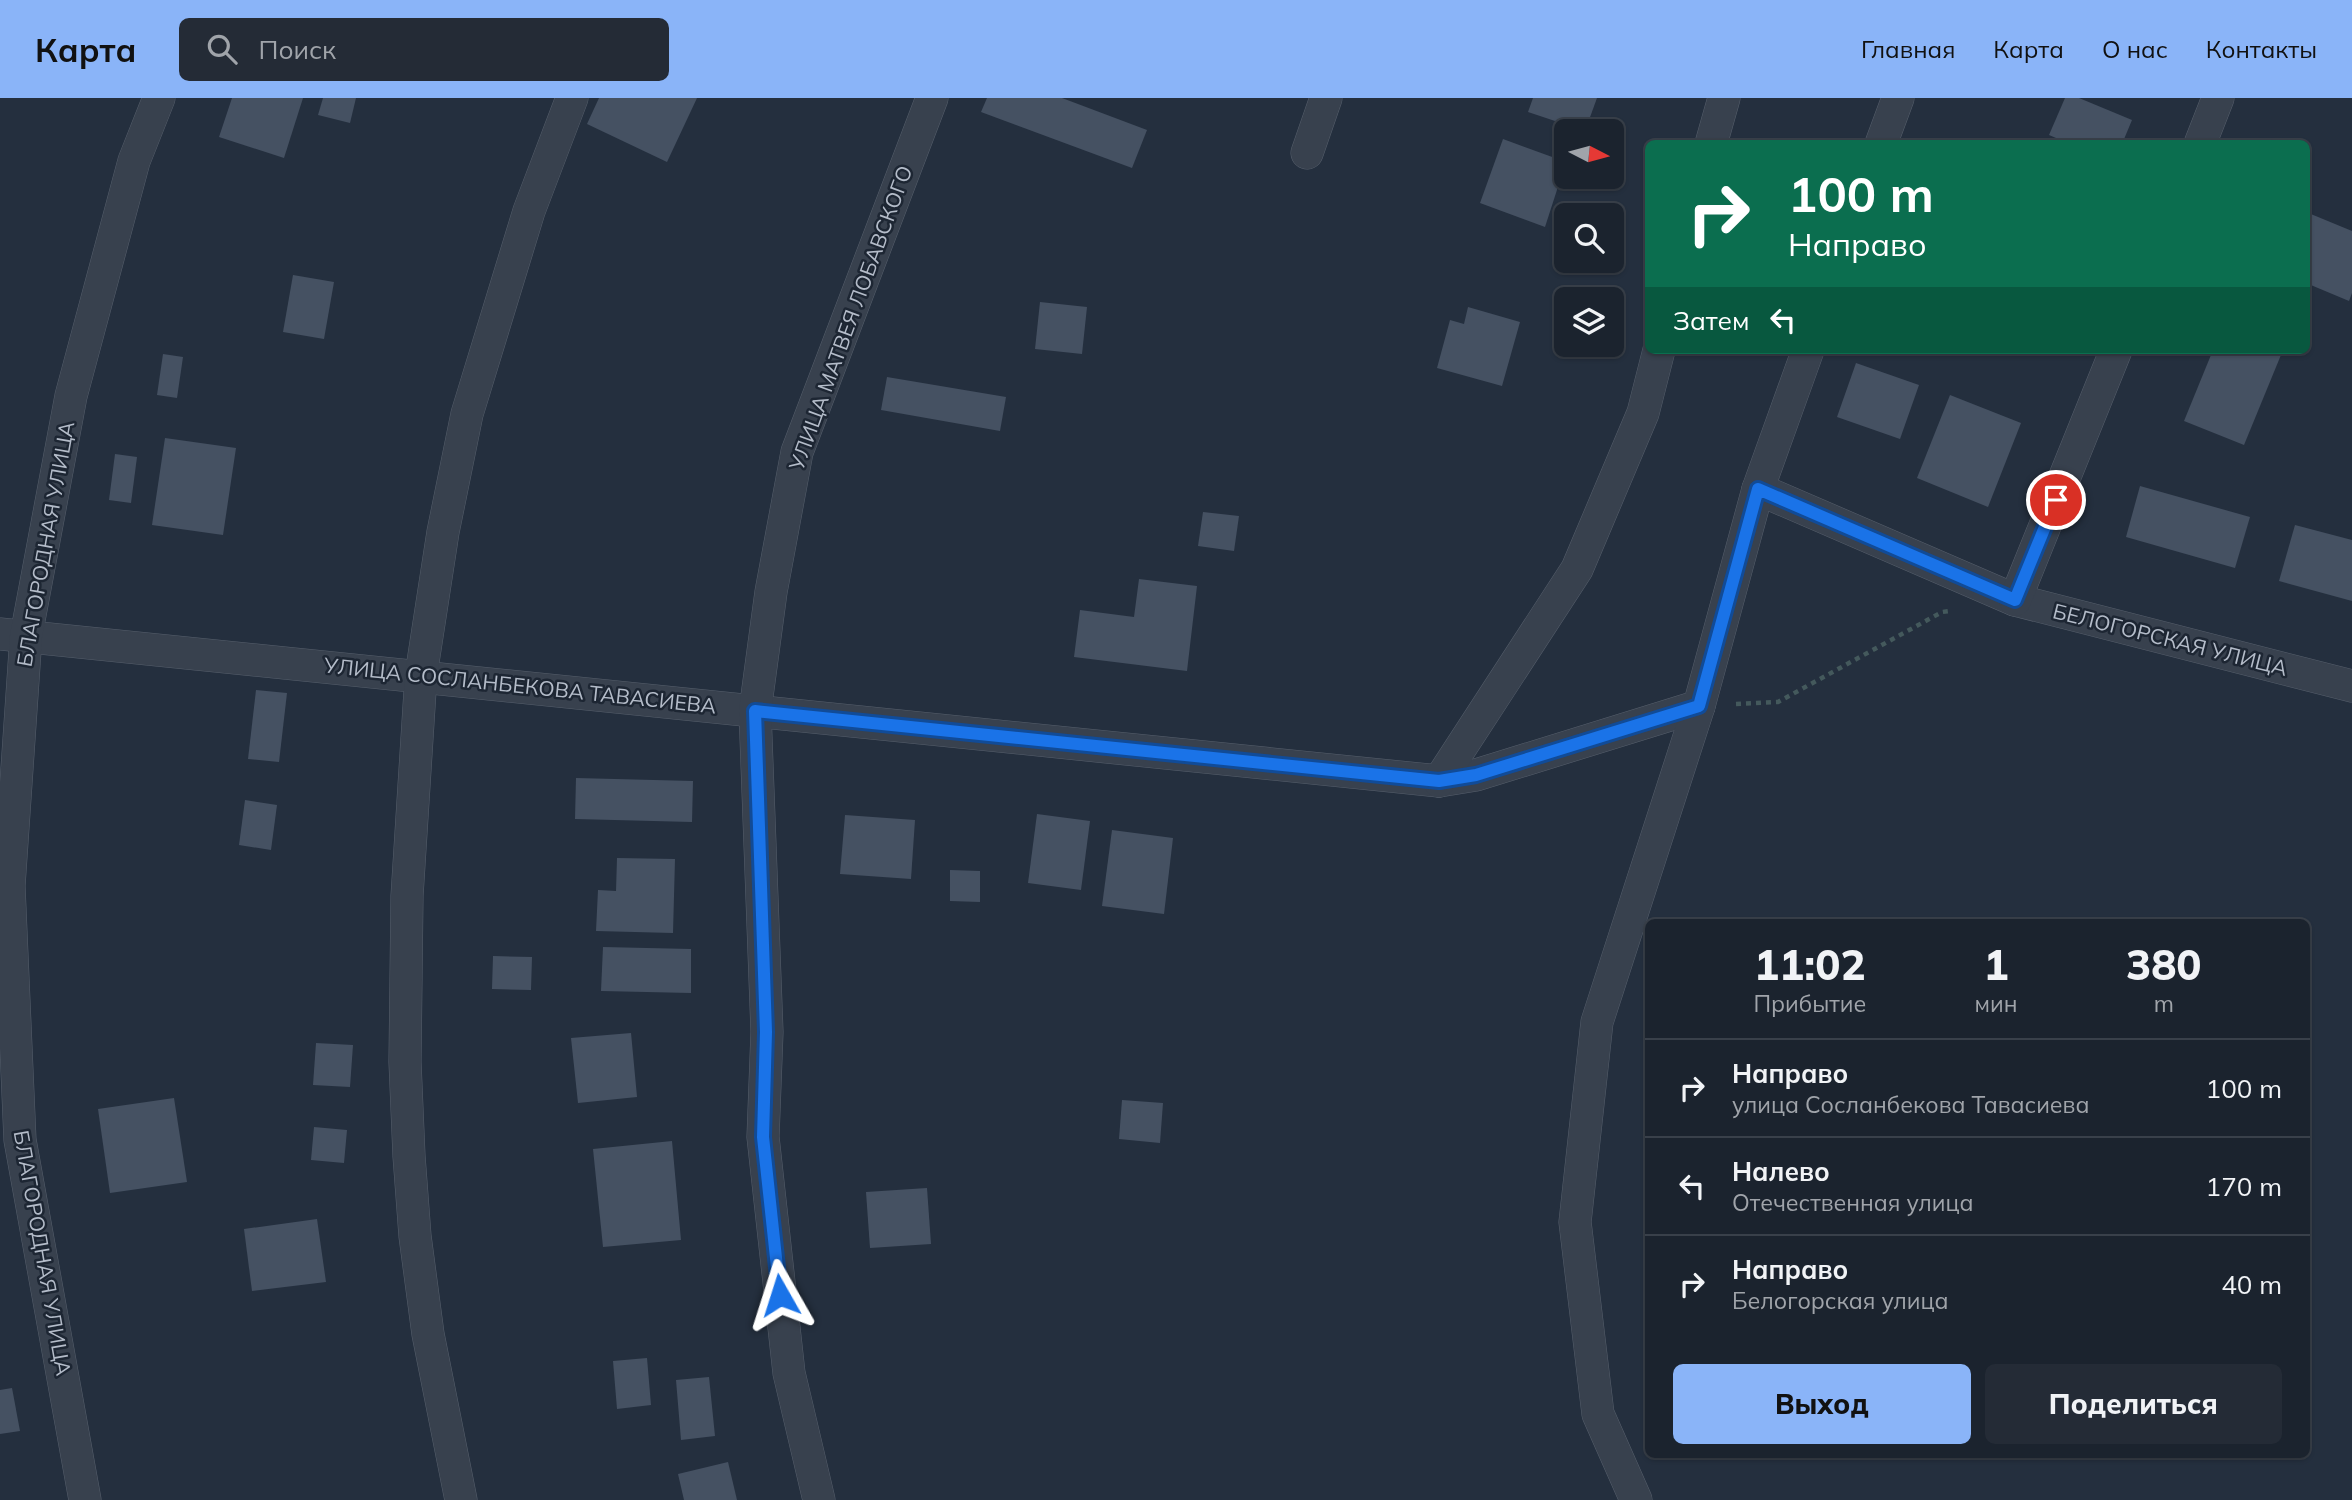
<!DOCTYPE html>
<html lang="ru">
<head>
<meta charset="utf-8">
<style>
  :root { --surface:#1b232e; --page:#242b36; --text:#f1f3f6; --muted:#a0a4aa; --line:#39404a; --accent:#8ab4f8 }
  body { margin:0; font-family:Mulish,sans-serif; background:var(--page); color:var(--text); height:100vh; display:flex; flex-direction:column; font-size:26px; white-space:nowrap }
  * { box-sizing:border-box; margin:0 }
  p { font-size:23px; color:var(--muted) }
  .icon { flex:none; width:38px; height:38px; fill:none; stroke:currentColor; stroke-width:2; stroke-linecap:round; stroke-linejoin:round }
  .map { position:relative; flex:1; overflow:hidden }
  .sheet { position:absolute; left:1645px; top:821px; width:665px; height:539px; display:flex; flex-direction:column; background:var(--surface); border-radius:10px; box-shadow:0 2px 5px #0004,0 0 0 2px var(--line) }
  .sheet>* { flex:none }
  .top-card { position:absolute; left:1645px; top:42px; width:665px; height:214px; border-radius:10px; box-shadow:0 2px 5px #0004,0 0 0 2px var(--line); background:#0b6e4f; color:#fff; overflow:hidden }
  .needle { width:46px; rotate:96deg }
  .buttons { position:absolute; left:1554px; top:21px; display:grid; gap:14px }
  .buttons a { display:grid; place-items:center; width:70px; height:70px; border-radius:10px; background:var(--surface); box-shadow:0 2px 5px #0004,0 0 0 2px var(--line); font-size:35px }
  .pin { position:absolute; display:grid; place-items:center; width:60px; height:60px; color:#fff; margin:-30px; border:4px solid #fff; border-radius:50%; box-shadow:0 2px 7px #0007 }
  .me { position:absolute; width:77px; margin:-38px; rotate:354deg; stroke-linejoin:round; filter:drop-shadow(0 0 5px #0008) }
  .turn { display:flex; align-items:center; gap:24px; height:147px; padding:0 28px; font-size:32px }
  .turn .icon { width:91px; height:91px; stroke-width:2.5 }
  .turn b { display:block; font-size:49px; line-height:60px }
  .then { display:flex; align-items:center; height:66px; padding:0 28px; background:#0003; gap:14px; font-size:26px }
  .eta { display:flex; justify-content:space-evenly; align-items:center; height:119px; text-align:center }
  .eta b { font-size:42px; font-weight:800; line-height:49px }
  .button { display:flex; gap:14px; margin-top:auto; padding:14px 28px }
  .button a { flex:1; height:80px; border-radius:10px; background:var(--accent); color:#111; font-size:28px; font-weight:800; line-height:80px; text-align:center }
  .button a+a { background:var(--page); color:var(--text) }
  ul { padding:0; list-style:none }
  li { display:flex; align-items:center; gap:21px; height:98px; padding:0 28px; border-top:2px solid var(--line) }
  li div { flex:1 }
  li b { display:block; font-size:26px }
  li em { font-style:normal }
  header { display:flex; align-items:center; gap:42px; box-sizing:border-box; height:98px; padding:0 35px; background:var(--accent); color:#111 }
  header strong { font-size:33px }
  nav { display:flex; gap:38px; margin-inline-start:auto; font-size:24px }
  .search { width:490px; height:63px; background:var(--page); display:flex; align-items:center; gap:18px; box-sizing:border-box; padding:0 24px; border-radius:10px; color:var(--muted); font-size:26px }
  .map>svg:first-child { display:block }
  .building { fill:#455162 }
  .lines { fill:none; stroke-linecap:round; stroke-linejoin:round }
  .minor-casing { stroke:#565f6c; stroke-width:33 }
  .path { stroke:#44595c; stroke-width:4.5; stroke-dasharray:5 5; stroke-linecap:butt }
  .minor { stroke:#38414e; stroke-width:32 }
  .route-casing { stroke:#114b97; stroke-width:18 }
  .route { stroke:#1a73e8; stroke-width:12 }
  .labels { text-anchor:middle; stroke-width:5; stroke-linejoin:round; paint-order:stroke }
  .street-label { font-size:21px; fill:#b4bcc9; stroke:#1d2633 }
</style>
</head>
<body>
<header>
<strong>Карта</strong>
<div class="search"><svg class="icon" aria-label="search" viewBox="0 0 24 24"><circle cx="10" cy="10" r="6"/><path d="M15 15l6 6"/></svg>Поиск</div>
<nav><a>Главная</a><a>Карта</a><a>О нас</a><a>Контакты</a></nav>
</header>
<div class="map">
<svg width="2352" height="1402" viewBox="0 0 2352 1402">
  <rect width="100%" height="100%" fill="#242f3e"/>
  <g class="building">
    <path d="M232 0H303L284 60 219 39Z"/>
    <path d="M323 0H356L350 25 318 17Z"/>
    <path d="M599 0H697L667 64 587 26Z"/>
    <path d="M987 0H1062L1147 32 1132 70 981 14Z"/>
    <path d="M1533 0H1597L1585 33 1528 14Z"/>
    <path d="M2065 0H2079L2132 22 2122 46H2070L2049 37Z"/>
    <path d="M1503 41 1566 64 1545 129 1480 105Z"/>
    <path d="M2306 114 2352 133V195L2349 203 2306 185Z"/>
    <path d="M293 177 334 184 324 241 283 234Z"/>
    <path d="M1040 204 1087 209 1082 256 1035 251Z"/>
    <path d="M1468 209 1520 224 1502 288 1437 270 1450 222 1464 226Z"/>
    <path d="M2213 252H2283L2244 347 2184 323Z"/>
    <path d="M163 256 183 259 177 300 157 297Z"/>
    <path d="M1856 265 1919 287 1900 341 1837 319Z"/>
    <path d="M887 279 1006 299 1000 333 881 312Z"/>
    <path d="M1950 297 2021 325 1988 409 1917 380Z"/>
    <path d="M165 340 236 350 223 437 152 427Z"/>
    <path d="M115 356 137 359 131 405 109 402Z"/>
    <path d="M2140 388 2250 419 2235 470 2126 439Z"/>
    <path d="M1203 414 1239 418 1234 453 1198 448Z"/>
    <path d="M2295 427 2352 442V503L2279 483Z"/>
    <path d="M1139 481 1197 488 1187 573 1074 559 1080 512 1134 519Z"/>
    <path d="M256 592 287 595 279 664 248 661Z"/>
    <path d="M576 680 693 683 692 724 575 721Z"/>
    <path d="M245 702 277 707 271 752 239 747Z"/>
    <path d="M1037 716 1090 723 1081 792 1028 785Z"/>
    <path d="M845 717 915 722 911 781 840 776Z"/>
    <path d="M1112 732 1173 740 1164 816 1102 808Z"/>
    <path d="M617 760 675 761 673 835 596 833 598 792 616 793Z"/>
    <path d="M950 772 980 773V804L950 803Z"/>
    <path d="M603 849 691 851V895L601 893Z"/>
    <path d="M493 858 532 859 531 892 492 891Z"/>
    <path d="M631 935 637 999 578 1005 571 940Z"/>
    <path d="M316 945 353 947 350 989 313 987Z"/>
    <path d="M174 1000 187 1084 110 1095 98 1011Z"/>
    <path d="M1122 1002 1163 1005 1160 1045 1119 1041Z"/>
    <path d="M314 1029 347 1032 344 1065 311 1062Z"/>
    <path d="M672 1043 681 1142 603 1149 593 1051Z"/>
    <path d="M927 1090 931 1146 870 1150 866 1094Z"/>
    <path d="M317 1121 326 1184 252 1193 244 1131Z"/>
    <path d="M647 1260 651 1307 617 1311 613 1263Z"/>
    <path d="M709 1279 715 1338 681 1342 676 1282Z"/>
    <path d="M12 1290 20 1333 0 1336V1292Z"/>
    <path d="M728 1364 737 1402H684L678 1376Z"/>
  </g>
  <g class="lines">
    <defs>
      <g id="minor">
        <path d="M1711 46 1724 0"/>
        <path d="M1881 46 1898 0"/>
        <path d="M2200 46 2218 0"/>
        <path d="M1307 55 1326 0"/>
        <path d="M1758 391 2015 502 2352 588"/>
        <path d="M2015 502 2116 252"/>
        <path d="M0 536 1439 683 1476 677 1699 608"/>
        <path d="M1439 683 1577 471 1643 315 1659 252"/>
        <path d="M85 1402 20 1042 9 788 26 538 71 298 134 63 159 0"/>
        <path d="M461 1402 428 1236 415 1138 409 1058 405 964 407 798 421 577 443 434 467 316 529 113 572 0"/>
        <path d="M819 1402 789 1275 763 1039 767 934 755 613 771 494 797 354 932 0"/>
        <path d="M1636 1402 1598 1316 1575 1124 1597 924 1699 608 1758 391 1808 252"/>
      </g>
    </defs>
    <use href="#minor" class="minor-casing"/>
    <path class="path" d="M1736 606 1778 604 1942 514 1949 513"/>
    <use href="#minor" class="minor"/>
  </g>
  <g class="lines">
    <defs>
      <path id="route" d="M780 1197 763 1039 766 934 755 613 1439 683 1476 677 1699 608 1758 391 2015 502 2056 402"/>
    </defs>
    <use href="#route" class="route-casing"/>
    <use href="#route" class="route"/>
  </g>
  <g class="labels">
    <g class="street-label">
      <text transform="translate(851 220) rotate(-70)" y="7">УЛИЦА МАТВЕЯ ЛОБАВСКОГО</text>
      <text transform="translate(46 446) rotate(-80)" y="7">БЛАГОРОДНАЯ УЛИЦА</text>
      <text transform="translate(2170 542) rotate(14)" y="7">БЕЛОГОРСКАЯ УЛИЦА</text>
      <text transform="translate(520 588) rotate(6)" y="7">УЛИЦА СОСЛАНБЕКОВА ТАВАСИЕВА</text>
      <text transform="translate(42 1155) rotate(80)" y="7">БЛАГОРОДНАЯ УЛИЦА</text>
    </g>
  </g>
</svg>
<div class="buttons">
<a><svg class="needle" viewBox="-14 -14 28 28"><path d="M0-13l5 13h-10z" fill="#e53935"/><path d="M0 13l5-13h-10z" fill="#a0a4aa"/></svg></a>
<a><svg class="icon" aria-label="search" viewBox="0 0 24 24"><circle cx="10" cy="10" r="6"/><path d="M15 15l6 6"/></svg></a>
<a><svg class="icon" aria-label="layers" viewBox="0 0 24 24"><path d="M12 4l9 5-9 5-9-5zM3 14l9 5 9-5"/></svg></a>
</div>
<div class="pin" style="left:2056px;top:402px;background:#d93025"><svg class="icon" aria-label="arrive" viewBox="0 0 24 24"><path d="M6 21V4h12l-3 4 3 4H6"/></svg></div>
<svg class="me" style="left:780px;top:1197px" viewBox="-20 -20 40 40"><path d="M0-17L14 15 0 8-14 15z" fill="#1a73e8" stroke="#fff" stroke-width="4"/></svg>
<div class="top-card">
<div class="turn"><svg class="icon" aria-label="right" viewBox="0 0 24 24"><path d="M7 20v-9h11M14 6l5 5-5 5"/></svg><div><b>100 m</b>Направо</div></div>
<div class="then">Затем<svg class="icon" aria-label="left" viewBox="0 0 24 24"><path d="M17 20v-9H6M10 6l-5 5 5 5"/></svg></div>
</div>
<section class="sheet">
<div class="eta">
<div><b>11:02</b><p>Прибытие</p></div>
<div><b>1</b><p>мин</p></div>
<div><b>380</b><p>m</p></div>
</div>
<ul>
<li><svg class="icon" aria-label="right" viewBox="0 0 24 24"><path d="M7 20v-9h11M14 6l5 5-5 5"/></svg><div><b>Направо</b><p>улица Сосланбекова Тавасиева</p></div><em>100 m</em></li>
<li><svg class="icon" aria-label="left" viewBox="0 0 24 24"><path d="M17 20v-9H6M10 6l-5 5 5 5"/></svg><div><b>Налево</b><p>Отечественная улица</p></div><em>170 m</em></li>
<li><svg class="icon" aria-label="right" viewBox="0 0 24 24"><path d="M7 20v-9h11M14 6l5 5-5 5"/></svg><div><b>Направо</b><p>Белогорская улица</p></div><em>40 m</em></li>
</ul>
<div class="button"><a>Выход</a><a>Поделиться</a></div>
</section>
</div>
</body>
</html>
